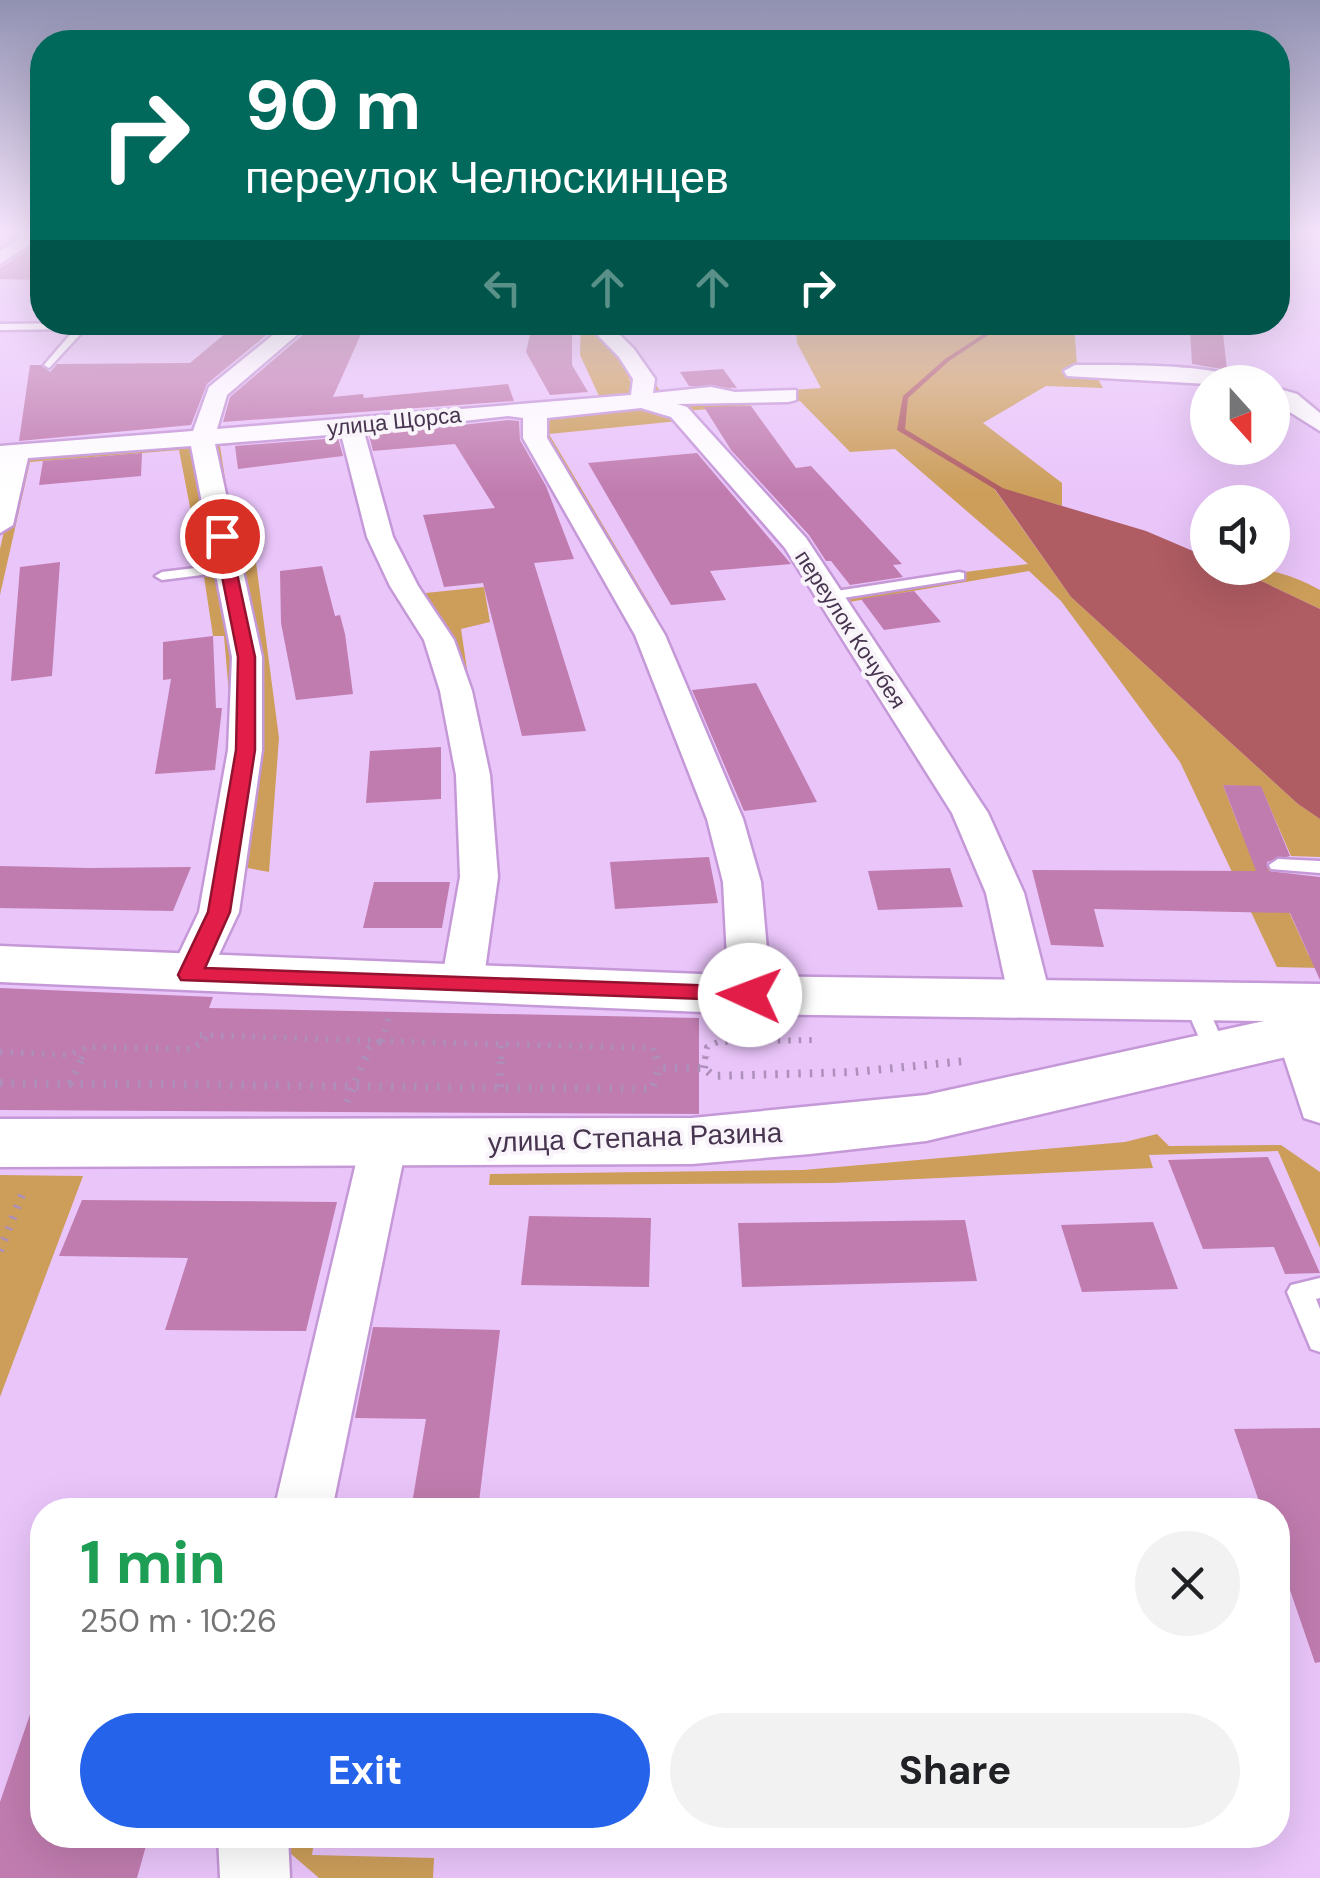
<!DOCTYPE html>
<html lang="en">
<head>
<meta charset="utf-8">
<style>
  :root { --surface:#fff; --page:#f2f2f2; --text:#202124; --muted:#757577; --accent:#2563eb }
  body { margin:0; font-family:"DM Sans",sans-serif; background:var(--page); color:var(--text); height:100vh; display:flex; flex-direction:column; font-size:38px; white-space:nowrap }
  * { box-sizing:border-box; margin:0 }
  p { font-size:32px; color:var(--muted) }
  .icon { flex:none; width:55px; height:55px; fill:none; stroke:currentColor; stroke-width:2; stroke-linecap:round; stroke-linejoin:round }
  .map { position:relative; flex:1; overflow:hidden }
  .side { position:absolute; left:30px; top:1498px; width:1260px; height:350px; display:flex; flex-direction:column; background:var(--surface); border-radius:40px; box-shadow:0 10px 40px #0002 }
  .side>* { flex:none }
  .hud { position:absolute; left:30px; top:30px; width:1260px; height:305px; border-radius:40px; box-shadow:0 10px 40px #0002; background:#00695c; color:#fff; overflow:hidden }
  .needle { width:65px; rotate:159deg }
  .controls { position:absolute; left:1190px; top:365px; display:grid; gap:20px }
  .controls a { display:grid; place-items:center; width:100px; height:100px; border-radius:50%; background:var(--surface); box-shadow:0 10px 40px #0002; font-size:50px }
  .pin { position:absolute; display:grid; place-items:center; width:85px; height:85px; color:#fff; margin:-42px; border:5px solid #fff; border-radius:50%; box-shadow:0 2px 10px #0007 }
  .me { position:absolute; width:110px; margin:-55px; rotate:272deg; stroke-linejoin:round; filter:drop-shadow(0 0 8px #0008) }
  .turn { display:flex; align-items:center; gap:35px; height:210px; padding:0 50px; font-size:45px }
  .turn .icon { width:130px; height:130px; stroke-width:2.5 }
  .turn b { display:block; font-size:70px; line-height:85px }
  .lanes { display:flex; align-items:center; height:95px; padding:0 50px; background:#0003; justify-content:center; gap:50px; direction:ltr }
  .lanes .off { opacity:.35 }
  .round { display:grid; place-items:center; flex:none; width:105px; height:105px; border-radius:52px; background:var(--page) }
  .overview { display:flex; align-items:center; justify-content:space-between; height:170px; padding:0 50px }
  h1 { font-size:60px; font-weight:700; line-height:75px; color:#1e9e55 }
  .cta { display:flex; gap:20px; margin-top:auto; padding:20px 50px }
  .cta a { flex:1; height:115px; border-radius:60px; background:var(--accent); color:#fff; font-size:40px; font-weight:700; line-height:115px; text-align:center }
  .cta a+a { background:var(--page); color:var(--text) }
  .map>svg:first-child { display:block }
  .green { fill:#cc9e5a }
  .water { fill:#af5c62 }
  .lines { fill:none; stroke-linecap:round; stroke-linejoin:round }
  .stream { fill:#af5c62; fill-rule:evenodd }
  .building { fill:#c07caf }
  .lane-casing { stroke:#c598d8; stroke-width:5 }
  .street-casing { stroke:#c598d8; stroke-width:5 }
  .secondary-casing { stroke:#c598d8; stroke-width:5 }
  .path-far1 { stroke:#ad8fba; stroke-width:6; stroke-dasharray:2.5 8; stroke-linecap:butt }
  .path { stroke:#ad8fba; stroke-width:8; stroke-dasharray:2.5 9; stroke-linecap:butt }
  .lane { fill:#fff; fill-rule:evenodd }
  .street { fill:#fff; fill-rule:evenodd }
  .secondary { fill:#fff; fill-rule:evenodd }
  .route { fill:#e11d48; stroke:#92132f; stroke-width:2.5 }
  .labels { text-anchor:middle; stroke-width:8; stroke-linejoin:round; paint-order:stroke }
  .far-street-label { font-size:22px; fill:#47344f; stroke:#f8f4fa }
  .street-label { font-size:28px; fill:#47344f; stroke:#f8f4fa }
</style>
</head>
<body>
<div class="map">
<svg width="1320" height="1878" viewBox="0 0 1320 1878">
  <rect width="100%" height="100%" fill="#eac5fa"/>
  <g class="green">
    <path d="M796 322 1074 323 1077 366 1097 377 1103 388 1046 386 983 423 1062 483V506L993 487 1071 597 1298 804 1320 819V857L1291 856 1261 787 1223 785 1240 830 1271 872 1309 956H1320V968L1277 967 1180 762 1061 601 1029 571 849 602 839 588 1028 564 895 449 850 452 800 401 686 411 648 396 654 381 660 391 729 387 734 394 821 388 797 343Z"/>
    <path d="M581 323C603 343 634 361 631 395L218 431 599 396 580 355Z"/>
    <path d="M642 407 679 421 549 434 655 613 670 648 543 438 551 416Z"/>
    <path d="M344 430 346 434 220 446 237 556 255 555 279 738 269 872 242 867 259 745 211 442Z"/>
    <path d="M193 444 214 559 201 564 179 450 30 462 0 595V549L21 456Z"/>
    <path d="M1234 568C1268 568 1290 574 1320 590V609Z"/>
    <path d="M204 577H217C230 637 252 713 225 772L230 706 224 636H213Z"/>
    <path d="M484 587 490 622 461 629 472 703 416 594Z"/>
    <path d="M1157 1134 1169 1146 1281 1145 1320 1172V1248L1278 1151 1149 1155 1153 1168 833 1183 489 1185 490 1174 803 1170 1125 1142Z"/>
    <path d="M0 1175 83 1176 0 1397Z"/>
    <path d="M292 1835H315L312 1855 434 1858 433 1878H319L290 1853Z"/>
  </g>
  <path class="water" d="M992 485 1146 531 1207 557 1208 568H1234L1320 609V819L1298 804 1071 597Z"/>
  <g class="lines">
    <path class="stream" d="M968 322H981L999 328 949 361 908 398 905 429 1006 490V494H1003L897 430 903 396 945 359 991 329Z"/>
  </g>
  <g class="building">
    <path d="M42 241V280L0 279V268Z"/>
    <path d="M532 326H572V365L588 392 550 395 526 352Z"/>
    <path d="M1190 330 1223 333 1227 370 1192 364Z"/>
    <path d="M227 332H270L207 384 191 425 19 441 30 365H41L50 372 57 364 190 363Z"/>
    <path d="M306 332H362L333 397 363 394 364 398 508 384 514 401 223 422 230 397Z"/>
    <path d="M723 369 737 388 689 386 680 372Z"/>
    <path d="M751 406 796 468 811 466 902 564 893 565 903 577 850 585 831 561H826L809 535 731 450 704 407Z"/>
    <path d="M508 420 519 421 520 440 546 486 574 559 534 563 586 731 522 736 483 583 444 587 423 515 495 508 455 444 373 451 369 435Z"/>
    <path d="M338 438 343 456 238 469 235 446Z"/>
    <path d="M142 453 141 476 39 485 43 461Z"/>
    <path d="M697 453 791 564 710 571 726 600 671 605 588 463Z"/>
    <path d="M60 562 52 676 11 681 20 567Z"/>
    <path d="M322 566 335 616 340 615 345 634 353 694 296 700 281 623 280 571Z"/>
    <path d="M914 591 941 622 884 630 861 599Z"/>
    <path d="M213 636 216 708H222L215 770 155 774 171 679 163 680V642Z"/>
    <path d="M756 683 817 802 744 811 692 690Z"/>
    <path d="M441 747V799L366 803 370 751Z"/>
    <path d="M1223 785 1261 786 1290 856 1267 862 1268 871 1320 877V980L1290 913 1094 909 1104 947 1051 945 1032 870 1256 871Z"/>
    <path d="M709 857 718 903 615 909 610 862Z"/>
    <path d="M0 866 89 868 191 867 173 911 0 908Z"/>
    <path d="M950 868 963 907 878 910 868 871Z"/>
    <path d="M374 882H450L442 928H363Z"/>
    <path d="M0 988 213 997 209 1008 699 1018V1114L0 1110Z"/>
    <path d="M1268 1157 1308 1246 1320 1273 1285 1274 1274 1247 1203 1249 1168 1160Z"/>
    <path d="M82 1200 337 1202 306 1331 165 1330 188 1258 59 1256Z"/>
    <path d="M529 1216 651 1218 649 1287 521 1285Z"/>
    <path d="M965 1220 977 1281 742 1287 738 1223Z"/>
    <path d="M1153 1222 1178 1289 1082 1292 1061 1225Z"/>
    <path d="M373 1327 500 1330 478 1510H411L426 1419 355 1418Z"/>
    <path d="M1320 1428V1662L1315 1663 1278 1555V1510H1262L1234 1429Z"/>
    <path d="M37 1694 42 1695V1835H149L137 1878H0V1802Z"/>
  </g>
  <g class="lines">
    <defs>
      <g id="lane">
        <path d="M0 324 83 323 88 326 49 368 44 365 75 329 0 330Z"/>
        <path d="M228 564 235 568 233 571 162 580 155 576 162 572Z"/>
        <path d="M959 572 964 573V579L830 600 823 596 830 592Z"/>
        <path d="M1278 859 1320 861V873L1271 869 1269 865Z"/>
        <path d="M1194 994 1205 1001 1227 1051 1224 1056H1208L1205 1051 1183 1001Z"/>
        <path d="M1320 1278V1298L1316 1299 1320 1309V1352L1311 1349 1287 1292 1291 1285Z"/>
      </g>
      <g id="street">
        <path d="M32 229H42V237L0 264V251Z"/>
        <path d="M289 322H312L227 395 217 429 631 395 633 379 619 357 585 322H607L634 349 655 379 653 393 711 387 735 392 796 390V400L788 402 677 404 687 407 806 538 988 813 1024 893 1051 999 1045 1009 1030 1013 1015 1009 1009 999 986 893 952 813 785 548 671 417 641 408 547 418V438L665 635 743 819 761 882 771 995 765 1005 750 1009 735 1005 729 995 723 882 707 819 635 635 523 438V418L508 416 364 432 393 537 418 586 454 640 472 691 490 775 498 877 483 984 477 994 462 998 447 994 441 984 460 877 456 775 440 691 424 640 390 586 367 537 341 434 215 444 262 657V750L239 912 205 984 190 988 175 984 169 975 199 912 228 750 232 657 191 446 28 458 13 525 0 533V446L193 431 209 387Z"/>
        <path d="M1075 365C1108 365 1226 363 1246 382L1208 384 1067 376 1064 371Z"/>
        <path d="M1272 387 1297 394 1320 413V431L1272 401Z"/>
        <path d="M1298 1018 1313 1023 1320 1035V1123L1304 1118 1276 1033 1283 1023Z"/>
        <path d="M384 1125 400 1130 407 1142 332 1510H274L361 1142 368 1130Z"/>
        <path d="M218 1835H288L290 1878H220Z"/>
      </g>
      <path id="secondary" d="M0 946 750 976 1320 984V1049L926 1141 810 1154 692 1164 0 1167V1119L692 1118 926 1095 1264 1021 750 1014 0 982Z"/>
    </defs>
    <use href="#lane" class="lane-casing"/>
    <use href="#street" class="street-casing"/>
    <use href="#secondary" class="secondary-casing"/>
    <g class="path-far1">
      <path d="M388 1019 382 1041 653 1048 656 1059"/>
      <path d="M200 1035 382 1041"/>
      <path d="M0 1052 69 1055 87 1047 192 1049 211 1035"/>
      <path d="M81 1059 86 1049"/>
      <path d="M365 1059 369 1048 381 1041"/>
      <path d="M501 1059 502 1044"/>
      <path d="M705 1059 707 1047 718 1042 816 1040"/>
    </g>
    <g class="path">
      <path d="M656 1056 659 1068"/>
      <path d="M704 1068 706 1056"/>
      <path d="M0 1083 652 1089 659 1068H704L713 1076 854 1072 965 1061"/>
      <path d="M70 1084 83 1056"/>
      <path d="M500 1087 501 1056"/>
      <path d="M347 1102 366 1056"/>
      <path d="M0 1251 25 1187"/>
    </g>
    <use href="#lane" class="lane"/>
    <use href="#street" class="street"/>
    <use href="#secondary" class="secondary"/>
  </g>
  <linearGradient id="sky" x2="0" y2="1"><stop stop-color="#9191b2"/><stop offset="0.47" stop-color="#f6e5fd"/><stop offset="1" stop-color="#f6e5fd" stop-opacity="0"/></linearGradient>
  <rect width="1320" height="492" fill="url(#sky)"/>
  <path class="route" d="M222 532 229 536 255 657V750L230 912 205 968 750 987 759 990V1001L181 980 178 975 208 912 236 750 238 657 214 536Z"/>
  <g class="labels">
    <g class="far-street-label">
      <text transform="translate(394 421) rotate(-6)" y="8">улица Щорса</text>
      <text transform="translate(851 629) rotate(57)" y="8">переулок Кочубея</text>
    </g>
    <g class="street-label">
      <text transform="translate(635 1137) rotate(-2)" y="10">улица Степана Разина</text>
    </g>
  </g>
</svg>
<div class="controls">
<a><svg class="needle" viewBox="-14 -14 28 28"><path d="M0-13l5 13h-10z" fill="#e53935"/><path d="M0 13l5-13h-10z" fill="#757577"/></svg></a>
<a><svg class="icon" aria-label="sound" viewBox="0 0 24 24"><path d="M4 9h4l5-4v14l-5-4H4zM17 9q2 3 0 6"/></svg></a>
</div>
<div class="pin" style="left:222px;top:536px;background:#d93025"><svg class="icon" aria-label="arrive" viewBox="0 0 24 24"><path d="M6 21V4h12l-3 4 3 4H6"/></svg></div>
<svg class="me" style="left:750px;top:995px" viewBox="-20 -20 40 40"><circle r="19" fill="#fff"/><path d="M0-13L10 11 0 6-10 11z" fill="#e11d48"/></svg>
<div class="hud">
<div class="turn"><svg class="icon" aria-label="right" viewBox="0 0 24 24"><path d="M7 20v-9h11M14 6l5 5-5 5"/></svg><div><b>90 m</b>переулок Челюскинцев</div></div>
<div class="lanes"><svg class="icon off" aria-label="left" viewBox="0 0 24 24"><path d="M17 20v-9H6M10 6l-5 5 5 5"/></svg><svg class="icon off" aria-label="ahead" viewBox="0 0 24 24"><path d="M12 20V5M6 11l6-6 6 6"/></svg><svg class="icon off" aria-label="ahead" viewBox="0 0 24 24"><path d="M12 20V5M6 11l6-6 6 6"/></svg><svg class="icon" aria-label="right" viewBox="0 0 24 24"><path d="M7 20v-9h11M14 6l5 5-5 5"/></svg></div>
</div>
<section class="side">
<div class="overview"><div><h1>1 min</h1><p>250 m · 10:26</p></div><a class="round"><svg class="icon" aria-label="close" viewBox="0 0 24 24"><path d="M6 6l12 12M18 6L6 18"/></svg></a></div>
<div class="cta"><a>Exit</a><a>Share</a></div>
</section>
</div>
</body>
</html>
